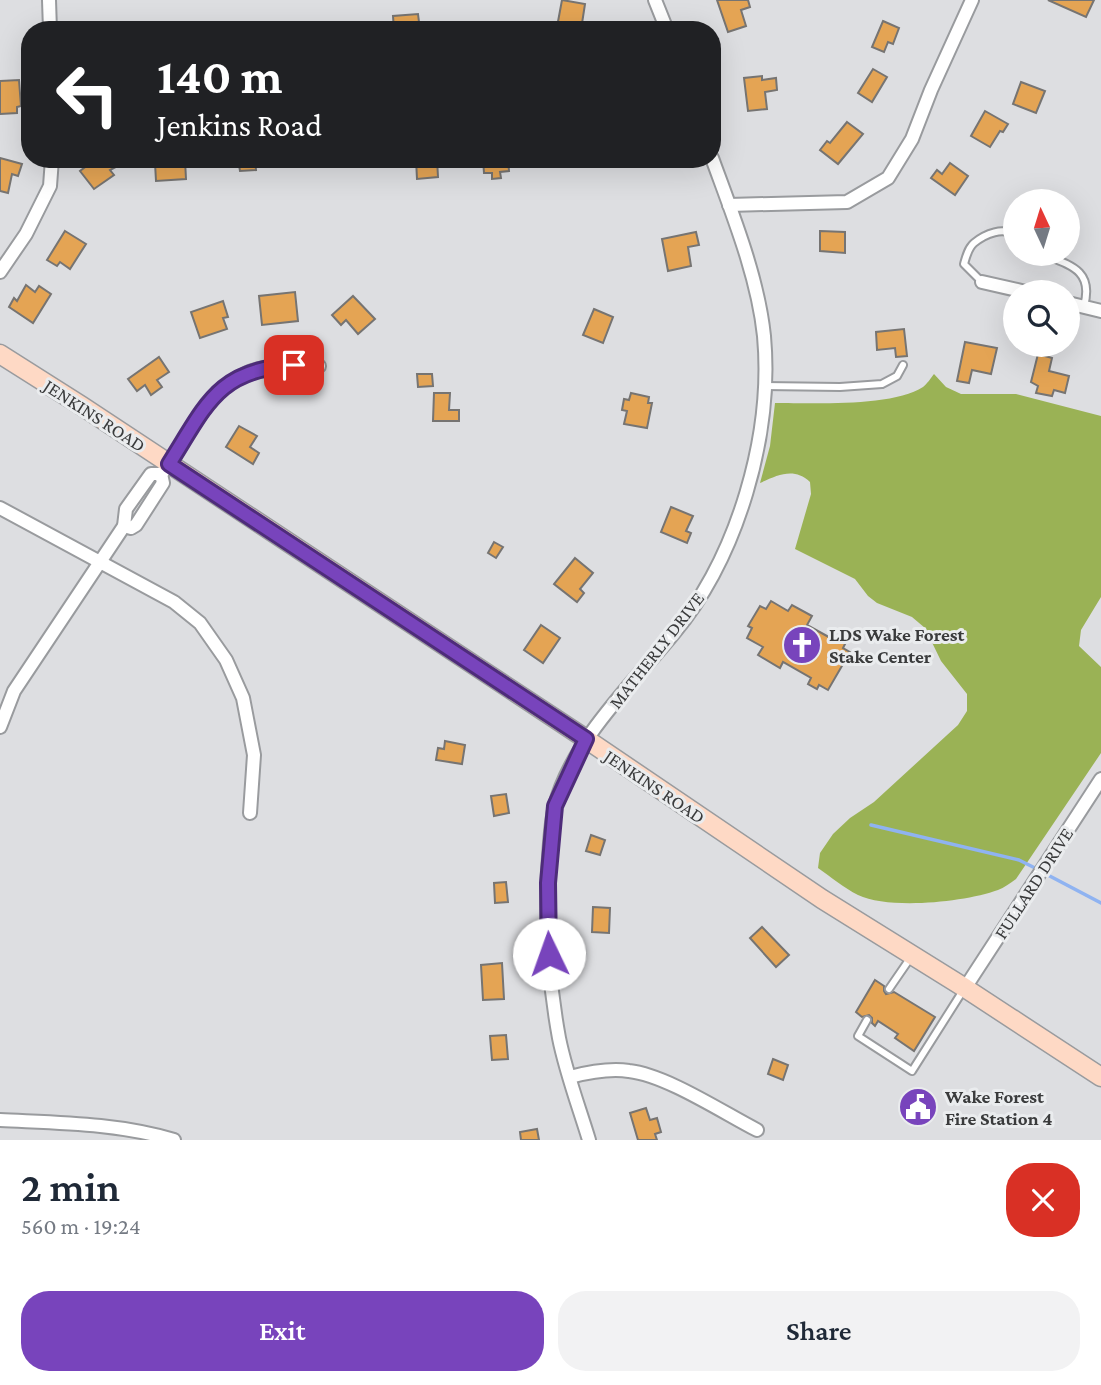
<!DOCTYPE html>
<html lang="en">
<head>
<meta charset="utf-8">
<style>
  :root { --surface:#fff; --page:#f2f2f3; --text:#1f2937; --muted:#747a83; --accent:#7844bc }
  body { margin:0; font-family:"Crimson Pro",serif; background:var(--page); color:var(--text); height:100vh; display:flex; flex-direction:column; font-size:26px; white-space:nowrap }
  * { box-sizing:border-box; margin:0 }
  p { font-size:23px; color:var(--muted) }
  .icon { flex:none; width:38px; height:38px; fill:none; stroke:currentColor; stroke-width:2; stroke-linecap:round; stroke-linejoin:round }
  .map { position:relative; height:1140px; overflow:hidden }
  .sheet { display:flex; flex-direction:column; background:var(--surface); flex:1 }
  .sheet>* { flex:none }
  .guide { position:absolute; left:21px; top:21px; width:700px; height:147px; border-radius:28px; box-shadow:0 7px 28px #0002; background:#202124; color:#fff; overflow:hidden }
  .needle { width:46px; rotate:356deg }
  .tools { position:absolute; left:1003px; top:189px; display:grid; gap:14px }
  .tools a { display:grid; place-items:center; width:77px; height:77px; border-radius:50%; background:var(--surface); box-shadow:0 7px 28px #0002; font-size:35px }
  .pin { position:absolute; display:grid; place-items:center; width:60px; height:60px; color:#fff; margin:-30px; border-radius:14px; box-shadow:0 4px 10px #0006 }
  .me { position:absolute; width:77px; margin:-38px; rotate:357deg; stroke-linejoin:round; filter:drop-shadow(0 0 5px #0008) }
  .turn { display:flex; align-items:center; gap:24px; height:147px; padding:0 21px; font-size:32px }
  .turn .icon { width:91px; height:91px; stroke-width:2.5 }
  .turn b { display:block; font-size:49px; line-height:60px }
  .round { display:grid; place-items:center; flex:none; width:74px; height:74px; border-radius:28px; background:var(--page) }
  .headline { display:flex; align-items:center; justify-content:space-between; height:119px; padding:0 21px }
  h1 { font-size:42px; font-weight:600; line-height:52px }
  .primary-button { display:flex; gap:14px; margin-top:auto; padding:14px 21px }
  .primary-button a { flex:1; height:80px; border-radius:28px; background:var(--accent); color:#fff; font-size:28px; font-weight:600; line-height:80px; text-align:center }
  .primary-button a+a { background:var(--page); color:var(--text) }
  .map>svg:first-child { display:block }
  .forest { fill:#9ab255 }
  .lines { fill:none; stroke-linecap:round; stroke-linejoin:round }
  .stream { stroke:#8fb3f1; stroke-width:3.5 }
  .building { fill:#e4a454; stroke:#767472; stroke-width:2 }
  .lane-casing { stroke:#999b9e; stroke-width:10 }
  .street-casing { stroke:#999b9e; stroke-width:16 }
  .secondary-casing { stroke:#999b9e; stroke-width:21 }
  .lane { stroke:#fff; stroke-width:6 }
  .street { stroke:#fff; stroke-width:12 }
  .secondary { stroke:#fed9c5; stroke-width:18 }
  .route-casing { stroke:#4e2c7a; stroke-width:18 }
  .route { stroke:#7844bc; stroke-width:12 }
  .labels { text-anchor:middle; stroke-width:6; stroke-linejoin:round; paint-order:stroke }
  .street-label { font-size:19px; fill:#3a3b3c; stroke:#eaecee }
  .poi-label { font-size:19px; font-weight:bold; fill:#3a3b3c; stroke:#eaecee; text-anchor:start }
</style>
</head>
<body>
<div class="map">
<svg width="1101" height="1140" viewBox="0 0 1101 1140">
  <rect width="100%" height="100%" fill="#dddee1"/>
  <path class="forest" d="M934 374 946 387 961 394H1016L1101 416V597L1081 630 1079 646 1101 667V753L1016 879C1010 883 1004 888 998 890 965 902 890 910 858 895 844 888 831 877 818 868L820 853 833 834 850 818 874 802 958 725 967 711V694L941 661 925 628 912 617 877 603 868 596 855 579 795 549 811 494 810 482C794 467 778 475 760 483L770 446 775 403C812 403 893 407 923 387 927 384 931 378 934 374Z"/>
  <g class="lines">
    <g class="stream">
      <path d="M871 825 1019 860 1037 869"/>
      <path d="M1044 873 1101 903"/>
    </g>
  </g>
  <g class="building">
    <path d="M562 0 585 4 581 30 557 27Z"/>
    <path d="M717 0H748L750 7 741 10 746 26 728 32Z"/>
    <path d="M1048 0H1094L1086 17Z"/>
    <path d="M418 14 420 30H394L393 16Z"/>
    <path d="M883 21 899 28 893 44 888 42 884 52 872 47Z"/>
    <path d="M873 69 887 77 872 102 858 93Z"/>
    <path d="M762 76V80L776 78 777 90 765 92 767 109 748 111 744 78Z"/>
    <path d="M19 80 21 106 17 107V113L0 114V81Z"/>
    <path d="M1021 82 1045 91 1036 113 1013 104Z"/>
    <path d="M985 111 1008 124 1003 132 1000 131 990 147 971 136Z"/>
    <path d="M847 122 863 134 838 164 820 150 827 141 830 143Z"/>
    <path d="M0 158 22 164 18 176 12 174 8 193 0 191Z"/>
    <path d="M96 159H110L116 167 110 170 114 175 94 189 80 171Z"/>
    <path d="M238 159H255L256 170 240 171Z"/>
    <path d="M416 159H437L438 177 417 179Z"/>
    <path d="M483 159H508L509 171 500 172 501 178 492 179V173H484Z"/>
    <path d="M185 160 186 179 156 181 155 163Z"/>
    <path d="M950 163 968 176 955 195 931 178 937 170 942 174Z"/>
    <path d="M1068 212 1076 213 1073 238H1068Z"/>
    <path d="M65 231 86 244 70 269 60 262 57 266 47 260Z"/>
    <path d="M820 231 845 232V253L820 251Z"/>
    <path d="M696 232 699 245 688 247 691 266 668 271 662 239Z"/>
    <path d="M26 285 35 292 39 286 51 294 33 323 9 307 14 298 17 301Z"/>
    <path d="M295 292 298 321 262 325 259 296Z"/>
    <path d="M353 296 375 319 358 334 346 320 341 325 332 315Z"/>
    <path d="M223 301 228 317 223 318 227 329 200 338 191 312Z"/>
    <path d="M594 309 613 317 603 343 583 335Z"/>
    <path d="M904 329 907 356 896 357 895 348 877 350 876 332Z"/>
    <path d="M965 342 997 348 991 374 972 370 969 383 957 381Z"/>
    <path d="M1038 354 1052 358 1049 371 1069 376 1065 393 1054 390 1052 396 1036 393 1038 386 1031 382Z"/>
    <path d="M159 357 169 372 157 380 162 387 151 395 145 385 137 391 128 379Z"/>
    <path d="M417 374H432L433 386 418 387Z"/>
    <path d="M434 393H450L449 410H459V421H433Z"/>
    <path d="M631 393 649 397 648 403H652L647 428 624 424 627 411 622 410 624 399 629 400Z"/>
    <path d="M239 426 257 436 250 447 259 453 253 464 226 447Z"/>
    <path d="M671 507 693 516 686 531 691 533 687 543 661 532Z"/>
    <path d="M494 542 503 547 496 558 488 553Z"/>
    <path d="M575 558 593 573 580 589 584 593 577 602 554 584Z"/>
    <path d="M771 601 788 611 792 605 812 616 807 625 836 641 838 637 846 642 843 648 850 652 828 690 819 685 817 689 808 684 811 678 783 662 780 668 758 655 763 647 747 638 752 628 748 626 760 606 766 609Z"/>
    <path d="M541 625 560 638 543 663 524 650Z"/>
    <path d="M445 741 465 745 462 764 436 760 438 748 444 749Z"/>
    <path d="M506 794 509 813 494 816 491 796Z"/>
    <path d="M591 835 605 840 600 855 586 851Z"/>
    <path d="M506 882 508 902 495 903 494 883Z"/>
    <path d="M593 907 610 908 609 933 592 932Z"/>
    <path d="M762 927 789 955 776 967 750 938Z"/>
    <path d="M502 963 504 999 483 1000 481 965Z"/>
    <path d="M875 980 884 986V991L886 994 894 992 935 1017 914 1051 895 1038 898 1034 878 1021 875 1026 872 1023V1018L869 1015 862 1017 856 1012Z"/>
    <path d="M506 1035 508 1059 492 1060 490 1036Z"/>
    <path d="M773 1059 788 1065 783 1080 768 1074Z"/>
    <path d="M646 1108 650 1120 657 1118 661 1132 655 1134 657 1140H638L630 1113Z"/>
    <path d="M537 1129 539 1140H521L520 1132Z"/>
  </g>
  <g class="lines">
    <defs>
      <g id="lane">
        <path d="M1042 254C1070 265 1094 270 1084 306"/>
        <path d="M982 282 964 264C966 257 968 248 974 243 985 234 1004 226 1015 236"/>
        <path d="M764 386 840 387 882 384 897 376 903 365"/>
        <path d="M889 989 911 957"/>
        <path d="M867 1020 858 1036 912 1071 964 989"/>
      </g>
      <g id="street">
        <path d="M49 0 50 30"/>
        <path d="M655 0 667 30"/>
        <path d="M729 205 847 202 888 178 912 139 931 90 972 0"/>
        <path d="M0 272 26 234 50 186 52 159"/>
        <path d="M982 282 1026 292"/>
        <path d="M1068 303 1101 311"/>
        <path d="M0 508 174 602 200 623 226 660 243 698 254 755 250 813"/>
        <path d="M124 526 131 528 136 525 163 483 161 474"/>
        <path d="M0 727 14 691 124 526 126 509 151 474H161L169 465C192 428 214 380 259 369 279 364 299 365 319 366"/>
        <path d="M965 988 1101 779"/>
        <path d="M570 1077C589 1072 609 1068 629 1071 666 1075 722 1112 757 1130"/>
        <path d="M0 1120C59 1123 117 1123 174 1140"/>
        <path d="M589 1140C579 1107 566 1073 559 1038 549 983 545 926 548 870 550 849 550 826 555 806 571 742 633 683 674 633 738 556 773 435 764 336 758 277 732 213 712 158"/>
      </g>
      <path id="secondary" d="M0 354 82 406 586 739 822 899 965 988 1101 1077"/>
    </defs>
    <use href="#lane" class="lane-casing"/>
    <use href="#street" class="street-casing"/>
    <use href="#secondary" class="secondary-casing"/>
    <use href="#lane" class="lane"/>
    <use href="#street" class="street"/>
    <use href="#secondary" class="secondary"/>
  </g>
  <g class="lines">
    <defs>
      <path id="route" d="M294 365C217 369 206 406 169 464L586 739 555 806 548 883 549 954"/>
    </defs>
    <use href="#route" class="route-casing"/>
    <use href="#route" class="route"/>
  </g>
  <defs>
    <symbol id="church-disc" viewBox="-11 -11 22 22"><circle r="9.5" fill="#7844bc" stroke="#eaecee"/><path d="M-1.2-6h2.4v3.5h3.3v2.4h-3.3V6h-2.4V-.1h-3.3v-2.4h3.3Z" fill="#fff"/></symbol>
    <symbol id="civic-disc" viewBox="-11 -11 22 22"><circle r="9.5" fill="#7844bc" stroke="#eaecee"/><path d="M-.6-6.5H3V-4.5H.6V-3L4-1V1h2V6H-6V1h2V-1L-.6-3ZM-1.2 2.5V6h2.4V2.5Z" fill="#fff"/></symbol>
  </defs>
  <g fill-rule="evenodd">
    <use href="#church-disc" x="780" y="623" width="44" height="44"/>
    <use href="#civic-disc" x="896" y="1085" width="44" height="44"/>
  </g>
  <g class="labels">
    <g class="street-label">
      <text transform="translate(95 415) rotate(33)" y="7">JENKINS ROAD</text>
      <text transform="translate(656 650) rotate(-52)" y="7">MATHERLY DRIVE</text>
      <text transform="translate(655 786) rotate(34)" y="7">JENKINS ROAD</text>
      <text transform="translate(1033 883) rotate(-57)" y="7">FULLARD DRIVE</text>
    </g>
    <g class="poi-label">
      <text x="829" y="641">LDS Wake Forest<tspan x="829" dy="22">Stake Center</tspan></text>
      <text x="945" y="1103">Wake Forest<tspan x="945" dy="22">Fire Station 4</tspan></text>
    </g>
  </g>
</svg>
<div class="tools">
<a><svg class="needle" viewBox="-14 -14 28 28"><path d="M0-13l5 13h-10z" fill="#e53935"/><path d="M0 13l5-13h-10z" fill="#747a83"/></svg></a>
<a><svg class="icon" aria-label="search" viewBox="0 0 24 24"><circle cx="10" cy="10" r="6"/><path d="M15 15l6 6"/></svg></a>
</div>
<div class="pin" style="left:294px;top:365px;background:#d93025"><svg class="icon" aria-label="arrive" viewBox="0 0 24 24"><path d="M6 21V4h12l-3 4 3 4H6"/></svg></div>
<svg class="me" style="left:549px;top:954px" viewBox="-20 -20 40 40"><circle r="19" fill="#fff"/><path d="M0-13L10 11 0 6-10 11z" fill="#7844bc"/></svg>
<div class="guide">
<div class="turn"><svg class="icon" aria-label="left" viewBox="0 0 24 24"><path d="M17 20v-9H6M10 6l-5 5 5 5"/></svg><div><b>140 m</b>Jenkins Road</div></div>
</div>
</div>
<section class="sheet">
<div class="headline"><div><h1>2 min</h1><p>560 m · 19:24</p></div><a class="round" style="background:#d93025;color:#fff"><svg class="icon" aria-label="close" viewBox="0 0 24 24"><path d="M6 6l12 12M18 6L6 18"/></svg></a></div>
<div class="primary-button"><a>Exit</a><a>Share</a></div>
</section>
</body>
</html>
